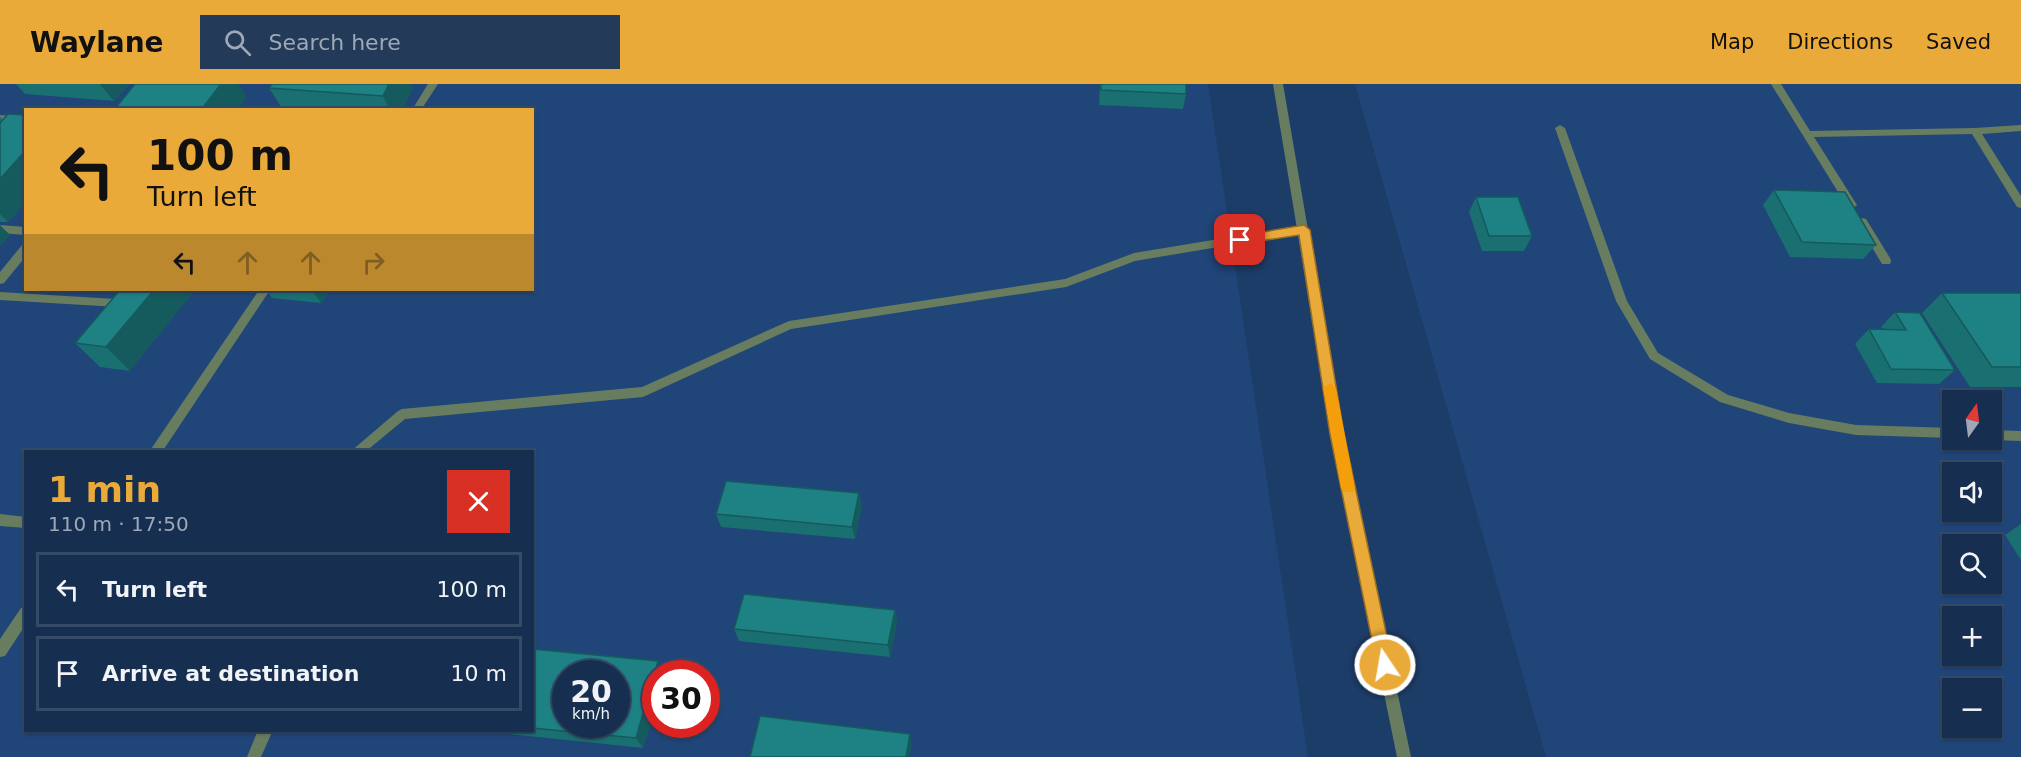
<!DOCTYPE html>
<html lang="en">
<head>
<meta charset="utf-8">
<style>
  :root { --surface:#162e4f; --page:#233a59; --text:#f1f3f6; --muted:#9ea8b7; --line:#354a66; --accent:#eaaa39 }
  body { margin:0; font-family:"DejaVu Sans",sans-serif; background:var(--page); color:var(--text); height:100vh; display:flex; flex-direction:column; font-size:22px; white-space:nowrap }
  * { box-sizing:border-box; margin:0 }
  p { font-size:20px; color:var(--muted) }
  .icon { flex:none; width:33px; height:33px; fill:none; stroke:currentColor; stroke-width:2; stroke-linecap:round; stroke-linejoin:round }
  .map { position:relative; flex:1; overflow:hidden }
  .panel { position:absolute; left:24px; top:366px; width:510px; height:282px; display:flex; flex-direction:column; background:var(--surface); border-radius:0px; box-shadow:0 2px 4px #0004,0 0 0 2px var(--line) }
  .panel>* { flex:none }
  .top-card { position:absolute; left:24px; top:24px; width:510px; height:183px; border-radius:0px; box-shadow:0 2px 4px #0004,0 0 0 2px var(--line); background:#eaaa39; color:#111; overflow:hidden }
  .needle { width:39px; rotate:14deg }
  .controls { position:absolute; left:1942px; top:306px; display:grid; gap:12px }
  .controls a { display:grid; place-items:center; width:60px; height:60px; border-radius:0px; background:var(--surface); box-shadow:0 2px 4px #0004,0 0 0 2px var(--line); font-size:30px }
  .speed { position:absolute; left:552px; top:576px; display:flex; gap:12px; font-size:30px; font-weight:700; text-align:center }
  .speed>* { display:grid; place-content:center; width:78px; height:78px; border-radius:50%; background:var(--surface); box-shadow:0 2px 4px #0004,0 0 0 2px var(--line); line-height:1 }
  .speed small { font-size:15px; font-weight:400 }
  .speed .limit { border:9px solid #d22; background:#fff; color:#111 }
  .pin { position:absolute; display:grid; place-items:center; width:51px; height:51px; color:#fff; margin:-26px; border-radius:12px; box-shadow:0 3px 9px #0006 }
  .me { position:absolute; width:66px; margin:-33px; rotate:348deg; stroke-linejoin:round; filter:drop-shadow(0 0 4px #0008) }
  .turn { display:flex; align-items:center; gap:21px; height:126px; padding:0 24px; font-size:27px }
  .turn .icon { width:78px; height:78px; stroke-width:2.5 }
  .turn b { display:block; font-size:42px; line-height:51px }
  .lanes { display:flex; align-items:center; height:57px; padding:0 24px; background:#0003; justify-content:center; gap:30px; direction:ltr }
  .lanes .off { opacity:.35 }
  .round { display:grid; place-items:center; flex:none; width:63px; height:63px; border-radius:0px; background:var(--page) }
  .overview { display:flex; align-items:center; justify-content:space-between; height:102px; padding:0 24px }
  h1 { font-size:36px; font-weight:700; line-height:45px; color:var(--accent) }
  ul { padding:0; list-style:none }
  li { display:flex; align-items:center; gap:18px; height:75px; margin:0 12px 9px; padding:0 12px; border:3px solid var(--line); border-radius:0px }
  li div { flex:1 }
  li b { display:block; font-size:22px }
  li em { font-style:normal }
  header { display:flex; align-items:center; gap:36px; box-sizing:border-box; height:84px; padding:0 30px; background:var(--accent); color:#111 }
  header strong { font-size:28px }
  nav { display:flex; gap:33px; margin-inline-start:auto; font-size:21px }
  .search { width:420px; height:54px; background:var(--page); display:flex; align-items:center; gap:15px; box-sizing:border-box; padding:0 21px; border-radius:0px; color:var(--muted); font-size:22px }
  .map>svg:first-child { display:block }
  .built { fill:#204578; fill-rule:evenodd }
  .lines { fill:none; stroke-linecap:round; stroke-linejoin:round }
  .service { fill:#687d60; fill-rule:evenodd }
  .minor { fill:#687d60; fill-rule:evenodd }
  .wall { fill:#1a6f71 }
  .shaded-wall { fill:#155a5c }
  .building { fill:#1e8183; stroke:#155a5c; stroke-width:1.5; fill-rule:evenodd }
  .route { fill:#eaaa39; stroke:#986e25; stroke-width:1.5 }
  .slow { fill:#f59e0b }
</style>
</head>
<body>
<header>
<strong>Waylane</strong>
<div class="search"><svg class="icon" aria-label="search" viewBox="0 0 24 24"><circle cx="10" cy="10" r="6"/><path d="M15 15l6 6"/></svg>Search here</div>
<nav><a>Map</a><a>Directions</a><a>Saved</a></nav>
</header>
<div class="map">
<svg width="2021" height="673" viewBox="0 0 2021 673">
  <rect width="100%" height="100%" fill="#1d3d69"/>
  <g class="built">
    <path d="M0 0H1208L1308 673H0ZM26 26H532V206H26ZM26 368H532V646H26ZM566 590H616V640H566ZM656 590H706V640H656Z"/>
    <path d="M1355 0H2021V673H1546ZM1953 316H1992V356H1953ZM1953 388H1992V428H1953ZM1953 460H1992V500H1953ZM1953 532H1992V572H1953ZM1953 604H1992V644H1953Z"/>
  </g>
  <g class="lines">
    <g class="service">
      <path d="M428 0H438L421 26H412Z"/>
      <path d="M1771 0H1781L1810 47 1975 44 2021 41V47L1982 50 2021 112V124L2017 123 1972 50 1814 53 1857 121 1852 125 1848 124Z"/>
      <path d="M0 31 26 33V39L0 37Z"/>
      <path d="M1560 41 1565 44 1627 217 1658 269 1728 311 1789 329 1856 341 1953 344V354L1856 351 1789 339 1720 318 1650 275 1616 217 1555 44Z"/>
      <path d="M1862 134 1866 135 1890 174 1891 177 1890 180H1882L1857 138Z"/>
      <path d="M0 141 26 143V151L0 149Z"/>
      <path d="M1304 141 1309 145 1308 148 1135 177 1066 203 791 245 643 313 405 335 365 368H350L398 327 402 325 642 303 789 237 1065 195 1134 169Z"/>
      <path d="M26 160V172L4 199 0 200V188L22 161Z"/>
      <path d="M140 206H151L139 223 135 224 0 216V208L132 216Z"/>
      <path d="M259 206H270L162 368H149Z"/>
      <path d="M1992 346 2021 347V357L1991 356Z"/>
      <path d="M0 430 26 433V444L0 442Z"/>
      <path d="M26 522V540L5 572 0 573V555L21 524Z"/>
      <path d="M258 646H273L261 673H247Z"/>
    </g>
    <path class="minor" d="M1273 0H1283L1343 350 1411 673H1397L1331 350Z"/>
  </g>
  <g class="wall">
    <path d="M16 0H129L114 17 25 10Z"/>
    <path d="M1100 0 1186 10 1183 25 1099 21Z"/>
    <path d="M269 4H413L402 26H283Z"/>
    <path d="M26 31V118L8 138H0V32L3 36Z"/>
    <path d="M1774 106 1876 161 1863 175 1790 173 1763 121Z"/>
    <path d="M1476 113 1532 152 1524 167H1482L1469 128Z"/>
    <path d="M120 206 130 287 100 283 75 259Z"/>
    <path d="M266 206H330L321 219 272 214Z"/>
    <path d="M1942 209H2021V303H1970L1922 229Z"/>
    <path d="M1895 228 1955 286 1939 300 1877 299 1855 260 1869 245H1883L1881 243Z"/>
    <path d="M859 409 862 422 855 455 721 443 716 430Z"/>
    <path d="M2021 440V476L2005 451Z"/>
    <path d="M895 526 897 538 890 573 739 557 734 545Z"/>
    <path d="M532 565 658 577 665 588 664 590H656V620L643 664 468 646H532Z"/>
  </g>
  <g class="shaded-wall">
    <path d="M100 0H129L114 17Z"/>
    <path d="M221 0H238L247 13 238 26H201Z"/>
    <path d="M389 0H411L413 4 402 26H390L383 12Z"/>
    <path d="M26 66V118L8 138 0 130V95Z"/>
    <path d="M0 141 10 151 0 163Z"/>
    <path d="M154 206H195L130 287 106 263Z"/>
    <path d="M312 206H330L321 219Z"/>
    <path d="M859 409 862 422 855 455 852 443Z"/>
    <path d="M895 526 897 538 890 573 888 561Z"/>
    <path d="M658 577 665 588 664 590H656V620L643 664 636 654Z"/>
    <path d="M910 650 912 660 909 673H906Z"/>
  </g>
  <g class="building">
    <path d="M135 0H221L201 26H114Z"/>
    <path d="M272 0H389L383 12 269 4Z"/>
    <path d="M1101 0H1186V10L1101 6Z"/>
    <path d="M8 30 26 31V66L0 95V39Z"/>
    <path d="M1774 106 1845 108 1876 161 1802 158Z"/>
    <path d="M1476 113H1518L1532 152H1489Z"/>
    <path d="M120 206H154L106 263 75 259Z"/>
    <path d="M1942 209H2021V283H1992Z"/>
    <path d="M1895 228 1920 229 1955 286 1891 285 1869 245 1906 246Z"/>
    <path d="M726 397 859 409 852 443 716 430Z"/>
    <path d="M744 510 895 526 888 561 734 545Z"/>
    <path d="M532 565 658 577 636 654 532 644ZM566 590H616V640H566Z"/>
    <path d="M760 632 910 650 906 673H750Z"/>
  </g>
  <path class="route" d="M1304 141 1310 146 1344 350 1393 581 1390 586 1385 588 1379 586 1377 581 1330 350 1299 151 1240 160 1234 156 1240 152Z"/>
  <path class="slow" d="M1330 299 1336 304 1355 404 1353 408H1343L1341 404 1323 304Z"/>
</svg>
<div class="controls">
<a><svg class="needle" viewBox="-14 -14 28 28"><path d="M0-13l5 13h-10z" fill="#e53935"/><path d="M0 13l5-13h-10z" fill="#9ea8b7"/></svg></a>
<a><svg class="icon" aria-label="sound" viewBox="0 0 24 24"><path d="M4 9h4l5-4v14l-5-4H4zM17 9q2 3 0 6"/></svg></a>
<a><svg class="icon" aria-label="search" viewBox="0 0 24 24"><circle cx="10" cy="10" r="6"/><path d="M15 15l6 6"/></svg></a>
<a>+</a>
<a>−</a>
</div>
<div class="speed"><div>20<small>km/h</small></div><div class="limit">30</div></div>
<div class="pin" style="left:1240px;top:156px;background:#d93025"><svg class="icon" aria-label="arrive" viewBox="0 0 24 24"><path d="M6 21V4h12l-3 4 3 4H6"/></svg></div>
<svg class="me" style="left:1385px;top:581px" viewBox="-20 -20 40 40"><circle r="17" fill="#eaaa39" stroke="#fff" stroke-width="3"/><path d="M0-11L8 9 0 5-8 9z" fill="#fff"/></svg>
<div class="top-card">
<div class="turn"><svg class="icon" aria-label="left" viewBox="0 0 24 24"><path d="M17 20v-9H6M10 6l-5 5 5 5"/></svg><div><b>100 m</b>Turn left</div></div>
<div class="lanes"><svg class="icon" aria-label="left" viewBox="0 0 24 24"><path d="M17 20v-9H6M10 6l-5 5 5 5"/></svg><svg class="icon off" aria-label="ahead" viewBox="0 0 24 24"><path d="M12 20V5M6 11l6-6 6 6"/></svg><svg class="icon off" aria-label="ahead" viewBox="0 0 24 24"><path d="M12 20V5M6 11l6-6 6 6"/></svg><svg class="icon off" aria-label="right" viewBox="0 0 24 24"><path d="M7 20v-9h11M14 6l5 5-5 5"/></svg></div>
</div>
<section class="panel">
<div class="overview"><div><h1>1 min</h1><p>110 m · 17:50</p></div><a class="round" style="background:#d93025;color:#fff"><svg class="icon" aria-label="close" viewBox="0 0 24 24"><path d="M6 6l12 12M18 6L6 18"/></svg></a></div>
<ul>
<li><svg class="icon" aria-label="left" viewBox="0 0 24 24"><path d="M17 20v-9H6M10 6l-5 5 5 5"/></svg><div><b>Turn left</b></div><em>100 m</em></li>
<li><svg class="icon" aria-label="arrive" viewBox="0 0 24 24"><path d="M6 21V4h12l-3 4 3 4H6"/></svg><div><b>Arrive at destination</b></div><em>10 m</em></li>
</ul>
</section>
</div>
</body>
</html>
